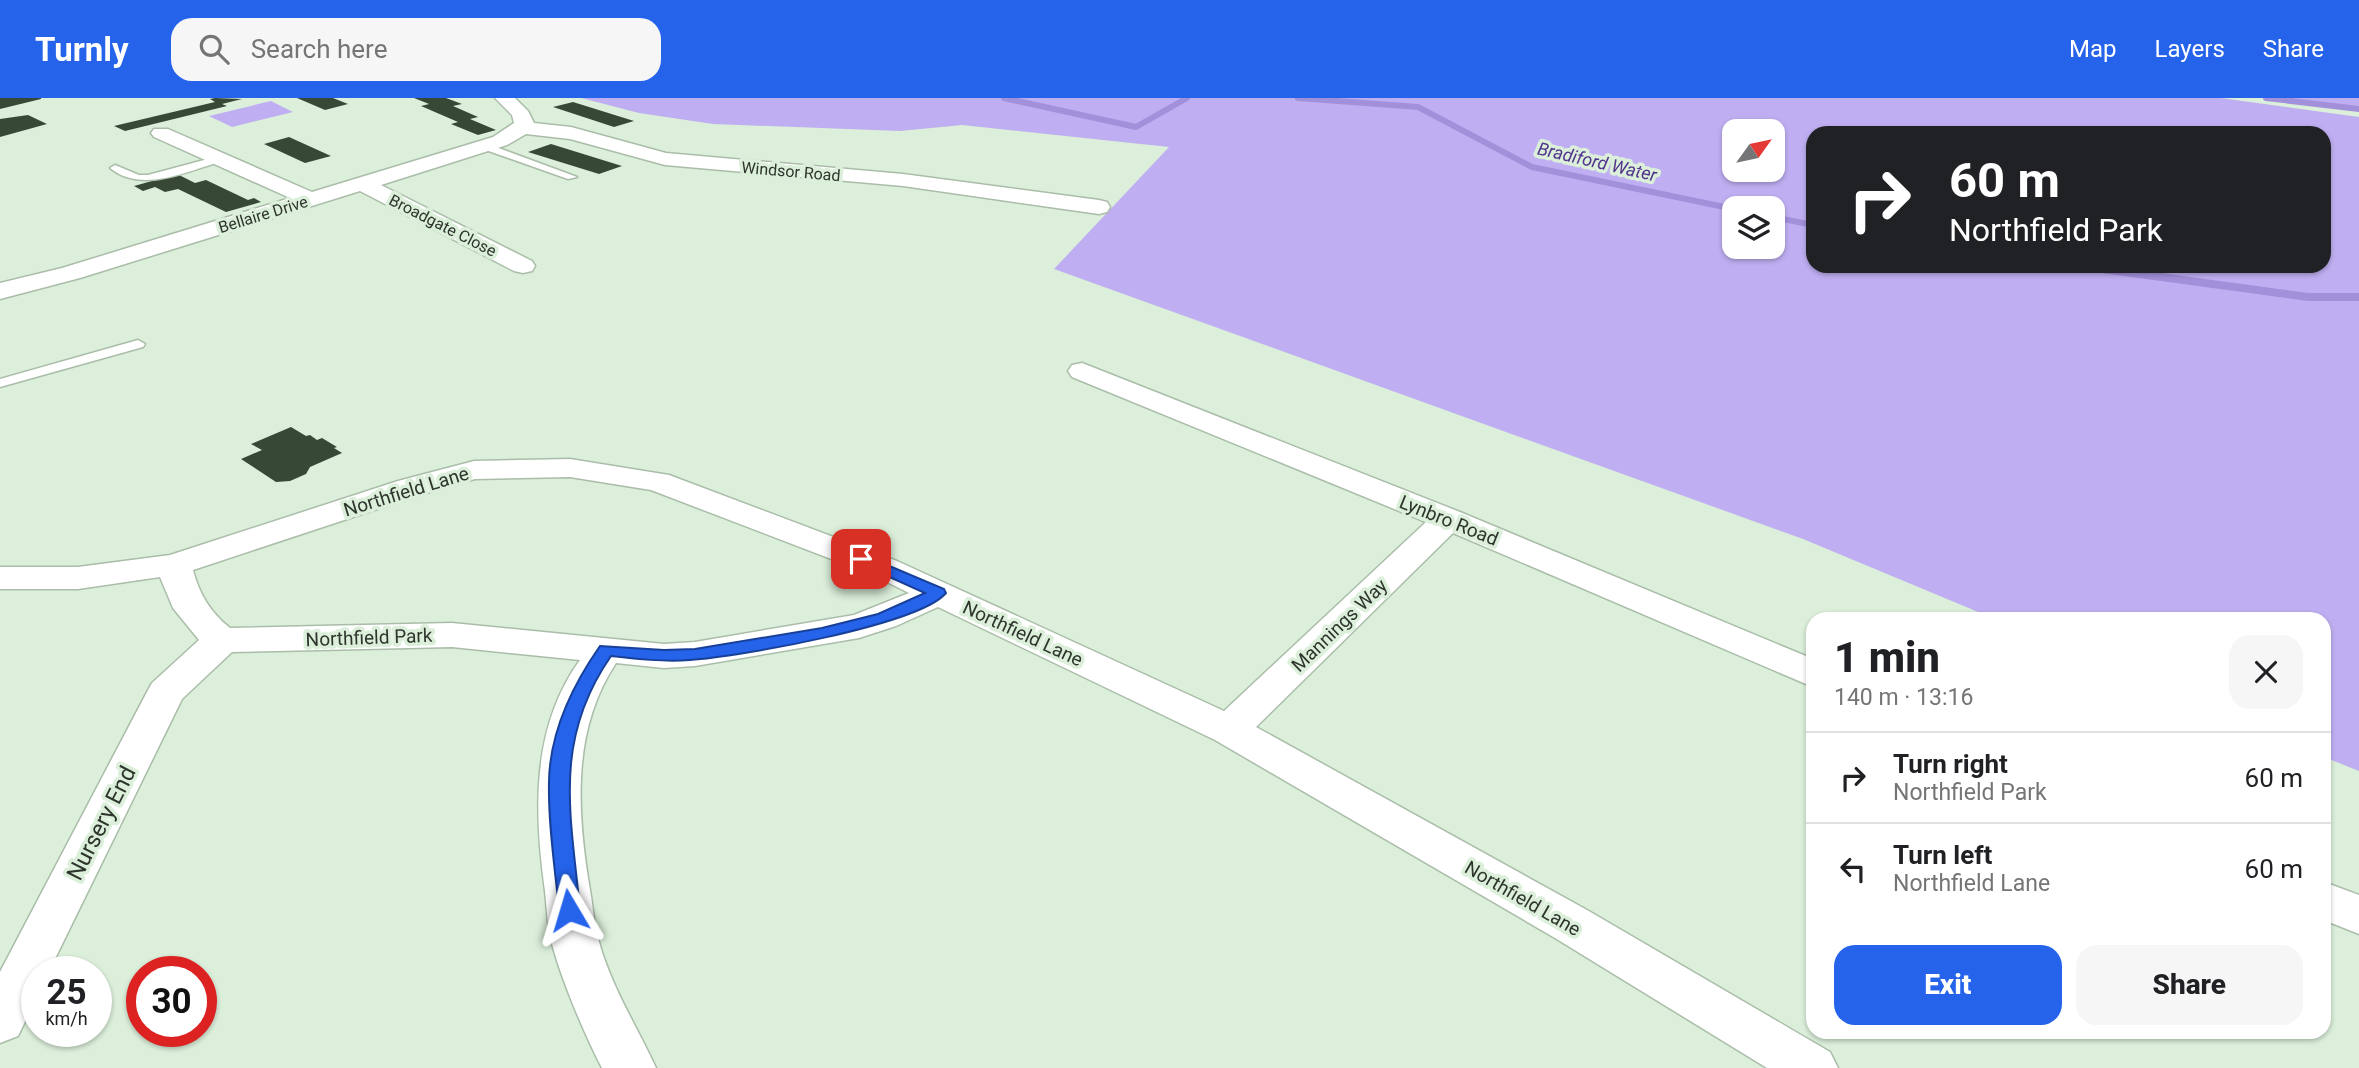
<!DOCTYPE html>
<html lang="en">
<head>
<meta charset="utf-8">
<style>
  :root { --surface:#fff; --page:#f6f6f6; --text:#202124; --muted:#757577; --line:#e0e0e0; --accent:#2563eb }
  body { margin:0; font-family:Roboto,sans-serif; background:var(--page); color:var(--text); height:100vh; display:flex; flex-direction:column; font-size:26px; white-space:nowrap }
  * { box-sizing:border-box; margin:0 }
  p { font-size:23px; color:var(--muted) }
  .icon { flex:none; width:38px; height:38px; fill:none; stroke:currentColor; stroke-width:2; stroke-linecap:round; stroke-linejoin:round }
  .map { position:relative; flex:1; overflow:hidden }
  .drawer { position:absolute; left:1806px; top:514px; width:525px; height:427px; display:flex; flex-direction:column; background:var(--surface); border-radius:21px; box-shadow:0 2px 5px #0004 }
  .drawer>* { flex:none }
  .top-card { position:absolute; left:1806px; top:28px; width:525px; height:147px; border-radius:21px; box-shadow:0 2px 5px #0004; background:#202124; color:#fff; overflow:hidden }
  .needle { width:46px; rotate:57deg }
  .controls { position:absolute; left:1722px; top:21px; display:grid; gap:14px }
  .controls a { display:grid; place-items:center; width:63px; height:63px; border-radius:14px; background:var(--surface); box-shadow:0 2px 5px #0004; font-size:35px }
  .speed { position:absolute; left:21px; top:858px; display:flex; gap:14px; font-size:35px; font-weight:700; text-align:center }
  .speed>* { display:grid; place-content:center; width:91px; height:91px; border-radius:50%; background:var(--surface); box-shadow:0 2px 5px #0004; line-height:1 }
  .speed small { font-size:18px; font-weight:400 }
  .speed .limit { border:10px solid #d22; background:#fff; color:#111 }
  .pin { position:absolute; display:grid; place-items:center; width:60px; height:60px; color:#fff; margin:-30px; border-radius:14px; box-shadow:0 4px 10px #0006 }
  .me { position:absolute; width:77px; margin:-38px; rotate:353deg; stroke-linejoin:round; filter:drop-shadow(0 0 5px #0008) }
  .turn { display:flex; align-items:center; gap:24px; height:147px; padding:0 28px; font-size:32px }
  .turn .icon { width:91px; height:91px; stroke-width:2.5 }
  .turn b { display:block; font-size:49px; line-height:60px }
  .round { display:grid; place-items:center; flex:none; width:74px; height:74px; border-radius:21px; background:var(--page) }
  .head { display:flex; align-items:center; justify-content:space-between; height:119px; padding:0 28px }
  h1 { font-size:42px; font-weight:800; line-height:52px }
  .cta { display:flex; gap:14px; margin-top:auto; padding:14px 28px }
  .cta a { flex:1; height:80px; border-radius:21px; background:var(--accent); color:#fff; font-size:28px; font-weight:800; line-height:80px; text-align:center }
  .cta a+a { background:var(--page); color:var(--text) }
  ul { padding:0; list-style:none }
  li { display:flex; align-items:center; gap:21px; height:91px; padding:0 28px; border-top:2px solid var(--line) }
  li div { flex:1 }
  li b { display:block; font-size:26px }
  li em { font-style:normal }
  header { display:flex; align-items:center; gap:42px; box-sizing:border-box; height:98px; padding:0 35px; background:var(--accent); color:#fff }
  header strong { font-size:33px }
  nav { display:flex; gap:38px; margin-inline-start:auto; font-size:24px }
  .search { width:490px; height:63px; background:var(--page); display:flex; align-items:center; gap:18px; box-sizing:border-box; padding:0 24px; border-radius:21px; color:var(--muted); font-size:26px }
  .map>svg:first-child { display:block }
  .green { fill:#bfaff2; fill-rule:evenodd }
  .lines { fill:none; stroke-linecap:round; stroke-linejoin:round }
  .stream-far1 { stroke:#a390db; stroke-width:6 }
  .stream { stroke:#a390db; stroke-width:8 }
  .building { fill:#384837 }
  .lane-casing { stroke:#aabda9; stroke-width:3 }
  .street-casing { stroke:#aabda9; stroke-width:3 }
  .lane { fill:#fff; fill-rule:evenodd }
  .street { fill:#fff; fill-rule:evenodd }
  .route { fill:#2563eb; stroke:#184099; stroke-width:2 }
  .labels { text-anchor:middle; stroke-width:7; stroke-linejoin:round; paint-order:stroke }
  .far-street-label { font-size:16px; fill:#2e352d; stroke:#dbefda }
  .far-water-label { font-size:18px; font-style:italic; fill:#51348c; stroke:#dbefda }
  .street-label { font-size:19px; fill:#2e352d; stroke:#dbefda }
  .near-street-label { font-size:23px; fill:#2e352d; stroke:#dbefda }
</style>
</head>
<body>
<header>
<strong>Turnly</strong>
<div class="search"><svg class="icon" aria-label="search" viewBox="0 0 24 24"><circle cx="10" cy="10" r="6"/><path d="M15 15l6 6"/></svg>Search here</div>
<nav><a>Map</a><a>Layers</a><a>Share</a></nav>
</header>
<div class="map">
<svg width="2359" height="970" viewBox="0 0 2359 970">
  <rect width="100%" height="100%" fill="#dbefda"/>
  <g class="green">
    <path d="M581 0H2221L2359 19V673L2324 659V522L1995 521 1803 441 1054 171 1169 49 962 27 900 33 713 26 639 15ZM1734 33H1773V72H1734ZM1813 35H2324V168H1813ZM1734 110H1773V149H1734Z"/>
    <path d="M2269 0H2359V12Z"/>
    <path d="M271 3 293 14 232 29 209 18Z"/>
  </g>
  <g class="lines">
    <g class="stream-far1">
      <path d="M1004 0 1136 29 1187 0"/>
      <path d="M1298 0 1418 9 1532 69 1734 111"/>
      <path d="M2266 0 2359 11"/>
      <path d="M1773 119 1813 127"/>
    </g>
    <path class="stream" d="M2080 168 2308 199H2359"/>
  </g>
  <g class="building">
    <path d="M0 0H41V1L0 11Z"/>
    <path d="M215 0 242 1 222 6 227 8 125 33 114 28 215 4 210 1Z"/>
    <path d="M297 0H333L348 6 325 12Z"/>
    <path d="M414 0H446L462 6 453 8 478 19 470 21 496 32 478 37 451 26 458 24 421 8 429 6Z"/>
    <path d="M573 4 634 23 614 29 553 9Z"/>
    <path d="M28 17 47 26 0 39V21Z"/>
    <path d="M289 39 331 58 305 65 264 46Z"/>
    <path d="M551 46 622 68 599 76 528 54Z"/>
    <path d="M177 76 195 85 206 82 248 102 254 100 261 104 226 114 178 91 165 94 155 89 143 93 134 88Z"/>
    <path d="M291 329 306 338 310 337 317 342 322 340 337 349 334 350 342 355 310 369 306 376 290 383 276 384 241 361 262 352 251 346Z"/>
  </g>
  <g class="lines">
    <defs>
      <g id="lane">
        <path d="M480 46H488L577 79 568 81 480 50Z"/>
        <path d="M219 58 223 59V63C187 73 142 96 110 70L115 67 139 77H148Z"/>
        <path d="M138 242 145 246 143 249 0 289V281Z"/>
      </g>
      <g id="street">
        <path d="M495 0H515L528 13 534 25 571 29 666 55 903 76 1099 102 1107 104 1110 109 1107 114 1099 116 903 88 665 67 570 41 526 36 507 47 381 87 532 163 535 168 532 173 523 175 514 173 360 93 80 180 0 201V185L62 170 290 100 154 39 151 35 154 31H168L312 94 493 39 514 25 512 17Z"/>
        <path d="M1082 265 1460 414 1813 561V589L1453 435 1256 629 1587 812 1830 954 1838 970H1767L1555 840 1215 642 938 509 896 528 859 540 695 568 664 570 616 565C571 633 577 715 590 792 593 809 594 828 599 844 611 888 637 929 656 970H602C584 935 562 883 552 846 547 830 547 810 545 793 534 714 531 630 580 562L452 549 232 554 182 601 49 873H37V899L18 938 0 945V874L147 594 152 585 199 542 173 510 160 479 78 491H0V469H78L170 457 398 383 474 363 570 361 669 377 897 463 1224 613 1426 424 1072 279 1068 273 1072 267ZM570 379 651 392 873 477 909 495 854 517 695 544 664 546 452 525 230 530C211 515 199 496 193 472L420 397 475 381Z"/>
        <path d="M2324 784 2359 797V836L2324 822Z"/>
      </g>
    </defs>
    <use href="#lane" class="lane-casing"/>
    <use href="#street" class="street-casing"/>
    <use href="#lane" class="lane"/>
    <use href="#street" class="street"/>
  </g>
  <path class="route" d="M861 456 944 491 946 495C919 527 737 559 690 562 664 564 637 561 611 558 552 643 571 717 580 812L577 818 569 821 562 818 559 812C555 770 548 725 549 683 550 634 572 588 600 548L664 552 695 551 822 530 878 516 925 495 856 464 854 461Z"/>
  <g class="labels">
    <g class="far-street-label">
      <text transform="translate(791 73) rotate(5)" y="6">Windsor Road</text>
      <text transform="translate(263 116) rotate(-17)" y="6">Bellaire Drive</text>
      <text transform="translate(443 127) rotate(27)" y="6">Broadgate Close</text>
    </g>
    <g class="far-water-label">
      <text transform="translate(1597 64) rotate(13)" y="6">Bradiford Water</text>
    </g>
    <g class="street-label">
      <text transform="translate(406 393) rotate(-17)" y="7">Northfield Lane</text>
      <text transform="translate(1449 422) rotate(22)" y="7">Lynbro Road</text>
      <text transform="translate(1339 527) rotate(-44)" y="7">Mannings Way</text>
      <text transform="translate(1023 535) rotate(25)" y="7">Northfield Lane</text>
      <text transform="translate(369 539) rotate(-2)" y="7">Northfield Park</text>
      <text transform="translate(1523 800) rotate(30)" y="7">Northfield Lane</text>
    </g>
    <g class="near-street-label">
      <text transform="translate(101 725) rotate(-63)" y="8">Nursery End</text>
    </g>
  </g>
</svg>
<div class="controls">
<a><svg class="needle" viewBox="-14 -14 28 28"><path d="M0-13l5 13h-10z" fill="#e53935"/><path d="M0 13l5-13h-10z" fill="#757577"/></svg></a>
<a><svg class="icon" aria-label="layers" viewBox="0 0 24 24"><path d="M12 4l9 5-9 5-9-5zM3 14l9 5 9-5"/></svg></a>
</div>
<div class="speed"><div>25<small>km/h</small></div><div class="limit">30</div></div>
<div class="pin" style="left:861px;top:461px;background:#d93025"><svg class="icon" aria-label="arrive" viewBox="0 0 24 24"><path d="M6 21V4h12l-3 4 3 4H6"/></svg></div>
<svg class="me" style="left:569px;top:812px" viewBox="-20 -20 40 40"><path d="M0-17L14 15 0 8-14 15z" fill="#2563eb" stroke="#fff" stroke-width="4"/></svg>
<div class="top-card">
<div class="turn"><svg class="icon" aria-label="right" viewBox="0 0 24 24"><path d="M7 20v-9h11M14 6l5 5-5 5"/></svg><div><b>60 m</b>Northfield Park</div></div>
</div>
<section class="drawer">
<div class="head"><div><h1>1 min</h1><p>140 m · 13:16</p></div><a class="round"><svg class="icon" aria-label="close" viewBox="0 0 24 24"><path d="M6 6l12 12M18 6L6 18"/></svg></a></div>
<ul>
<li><svg class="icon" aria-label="right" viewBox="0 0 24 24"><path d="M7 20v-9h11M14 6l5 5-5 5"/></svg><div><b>Turn right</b><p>Northfield Park</p></div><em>60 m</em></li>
<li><svg class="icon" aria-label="left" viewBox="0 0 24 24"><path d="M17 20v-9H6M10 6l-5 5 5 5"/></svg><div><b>Turn left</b><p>Northfield Lane</p></div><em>60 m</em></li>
</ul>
<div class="cta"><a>Exit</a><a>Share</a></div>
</section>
</div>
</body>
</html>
